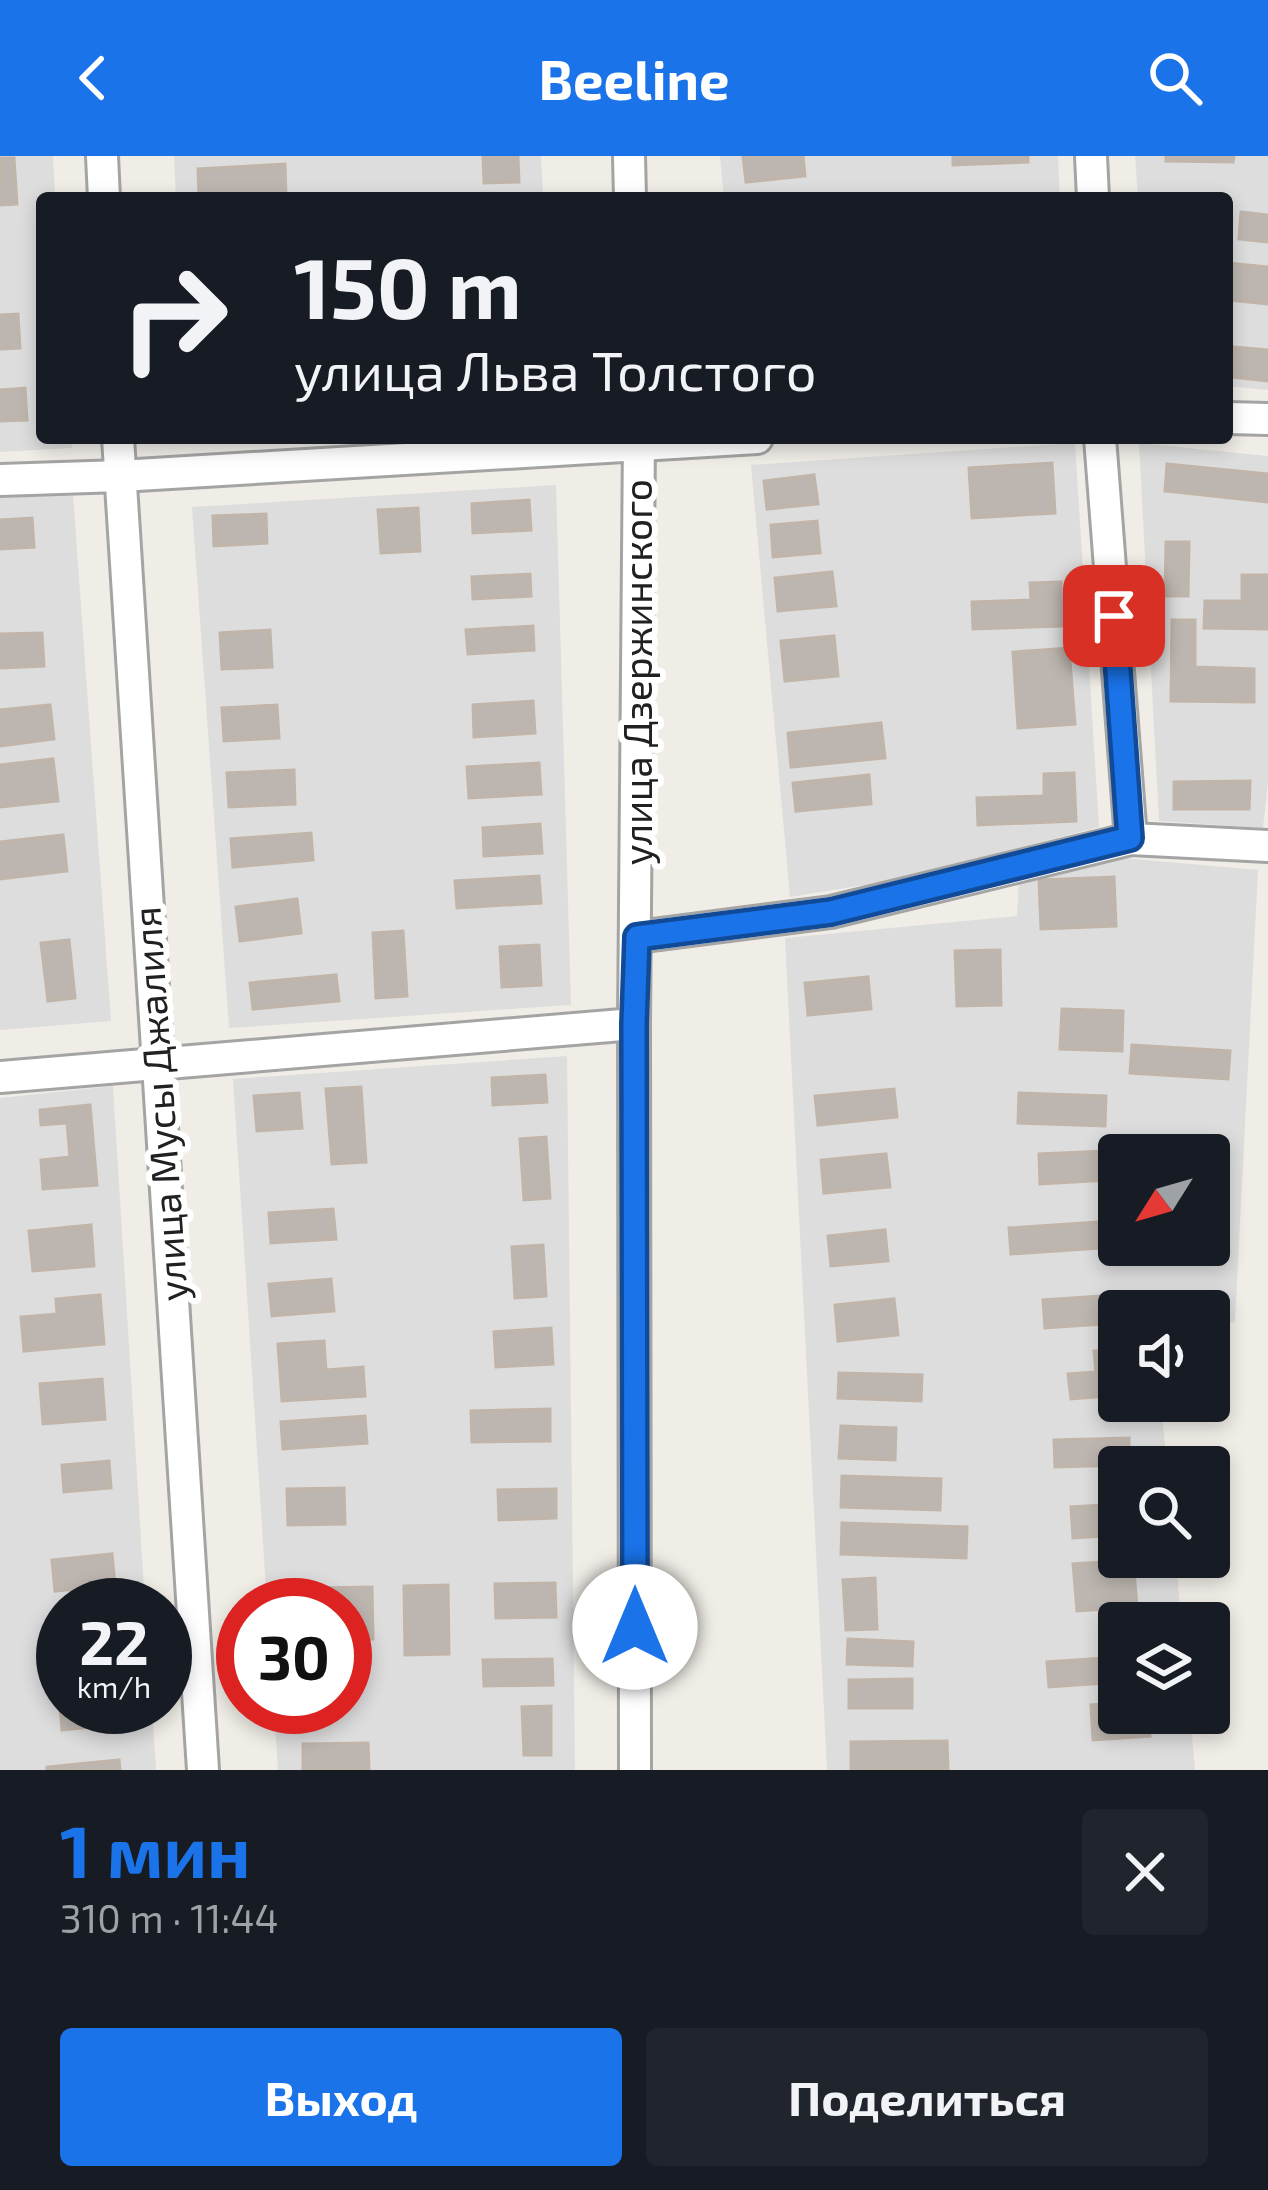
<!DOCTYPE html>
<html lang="ru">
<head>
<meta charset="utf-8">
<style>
  :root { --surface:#171b24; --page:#20242c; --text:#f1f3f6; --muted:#9ea1a6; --accent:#1a73e8 }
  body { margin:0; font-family:"Exo 2",sans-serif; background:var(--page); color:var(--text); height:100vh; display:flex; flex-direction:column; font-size:45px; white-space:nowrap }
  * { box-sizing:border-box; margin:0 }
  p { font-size:39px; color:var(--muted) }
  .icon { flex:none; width:66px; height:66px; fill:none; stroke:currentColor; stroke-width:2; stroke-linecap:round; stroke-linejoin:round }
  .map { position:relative; height:1614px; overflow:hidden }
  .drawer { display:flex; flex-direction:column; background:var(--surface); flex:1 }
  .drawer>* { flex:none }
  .hud { position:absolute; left:36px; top:36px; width:1197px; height:252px; border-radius:12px; box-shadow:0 6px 18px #0003; background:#171b24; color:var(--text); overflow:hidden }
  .needle { width:78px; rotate:233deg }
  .tools { position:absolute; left:1098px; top:978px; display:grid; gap:24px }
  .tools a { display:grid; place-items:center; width:132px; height:132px; border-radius:12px; background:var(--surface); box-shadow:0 6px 18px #0003; font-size:60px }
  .speed { position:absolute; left:36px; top:1422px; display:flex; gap:24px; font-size:60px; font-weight:700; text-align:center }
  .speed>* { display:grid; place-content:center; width:156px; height:156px; border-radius:50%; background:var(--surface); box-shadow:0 6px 18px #0003; line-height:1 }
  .speed small { font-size:30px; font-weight:400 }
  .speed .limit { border:18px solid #d22; background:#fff; color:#111 }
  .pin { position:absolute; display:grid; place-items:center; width:102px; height:102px; color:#fff; margin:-51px; border-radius:24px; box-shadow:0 6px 18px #0006 }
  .me { position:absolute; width:132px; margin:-66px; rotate:0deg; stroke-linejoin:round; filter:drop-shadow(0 0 9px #0008) }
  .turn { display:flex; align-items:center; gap:42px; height:252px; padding:0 60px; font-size:54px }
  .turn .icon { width:156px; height:156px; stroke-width:2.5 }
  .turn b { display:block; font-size:84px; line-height:102px }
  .round { display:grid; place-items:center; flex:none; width:126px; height:126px; border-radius:12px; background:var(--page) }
  .head { display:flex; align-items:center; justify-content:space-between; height:204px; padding:0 60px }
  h1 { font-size:72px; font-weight:700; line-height:90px; color:var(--accent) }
  .cta { display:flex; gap:24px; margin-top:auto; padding:24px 60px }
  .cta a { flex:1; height:138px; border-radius:12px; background:var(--accent); color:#fff; font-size:48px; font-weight:700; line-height:138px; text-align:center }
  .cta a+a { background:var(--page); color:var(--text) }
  header { display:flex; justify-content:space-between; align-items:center; height:156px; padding:0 60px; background:var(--accent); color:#fff; font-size:54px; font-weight:700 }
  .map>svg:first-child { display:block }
  .residential { fill:#dedddd; fill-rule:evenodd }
  .building { fill:#bdb6b0; stroke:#c1b5aa; stroke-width:3 }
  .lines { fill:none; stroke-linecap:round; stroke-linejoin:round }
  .minor-casing { stroke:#a4a4a4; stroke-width:36 }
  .minor { stroke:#fff; stroke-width:30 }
  .route-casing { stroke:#114b97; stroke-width:30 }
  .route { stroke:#1a73e8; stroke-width:21 }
  .labels { text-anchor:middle; stroke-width:12; stroke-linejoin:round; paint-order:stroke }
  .street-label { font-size:39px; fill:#202020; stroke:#fff }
</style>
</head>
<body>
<header><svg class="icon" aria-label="back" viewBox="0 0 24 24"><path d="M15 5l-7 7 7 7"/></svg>Beeline<svg class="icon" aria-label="search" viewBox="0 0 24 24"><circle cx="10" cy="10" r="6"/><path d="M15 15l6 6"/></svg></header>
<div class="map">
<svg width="1268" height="1614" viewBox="0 0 1268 1614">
  <rect width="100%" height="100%" fill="#f0ede7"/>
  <g class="residential">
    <path d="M0 0H53L55 42H42V282H71L72 292 0 296Z"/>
    <path d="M174 0H541L543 42H176Z"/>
    <path d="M720 0H1058L1060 42H724Z"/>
    <path d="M1135 0H1268V234L1227 230V42H1138Z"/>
    <path d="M1075 287 1099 671 895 724 790 741 751 309Z"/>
    <path d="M1139 287 1268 300V626L1263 672 1159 665Z"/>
    <path d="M556 329 571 849 229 872 192 351Z"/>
    <path d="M73 339 111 865 0 874V342Z"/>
    <path d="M1100 700 1258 714 1235 1166 1209 1170V1155H1119V1245H1161L1167 1311H1119V1401H1176L1181 1467H1119V1557H1190L1195 1614H827L785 782 1017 760 1019 724ZM1119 999H1209V1089H1119Z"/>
    <path d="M567 900 575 1614H278L274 1551H345V1449H267L233 923Z"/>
    <path d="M113 930 145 1449H63V1551H152L156 1614H0V942Z"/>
  </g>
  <g class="building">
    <path d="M483 0H518L519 26 484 27Z"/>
    <path d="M743 0H803L805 20 746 26Z"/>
    <path d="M953 0H1028V6L953 9Z"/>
    <path d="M1166 0H1234L1233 6 1166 5Z"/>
    <path d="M0 2H14L17 48 0 49Z"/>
    <path d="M285 8 286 41 199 42 198 13Z"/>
    <path d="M1241 56 1268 59V86L1239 83Z"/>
    <path d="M1227 107 1268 111V148L1227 144Z"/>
    <path d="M18 158 20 192 0 193V159Z"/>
    <path d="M1234 191 1268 194V225L1231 221Z"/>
    <path d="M25 232 27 264 0 265V234Z"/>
    <path d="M1052 307 1055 357 972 362 969 312Z"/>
    <path d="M1167 308 1268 318V346L1165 335Z"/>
    <path d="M814 319 818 348 767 353 764 325Z"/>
    <path d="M529 344 531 374 473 377 472 348Z"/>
    <path d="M418 352 420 395 381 397 378 354Z"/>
    <path d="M266 358 267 387 214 390 213 360Z"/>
    <path d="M32 362 34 391 0 393V364Z"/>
    <path d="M817 365 820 397 773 401 771 369Z"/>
    <path d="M1166 386H1189L1188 440H1165Z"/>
    <path d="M832 416 836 450 778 455 775 422Z"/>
    <path d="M530 418 531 440 473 443 472 421Z"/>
    <path d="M1242 419H1268V473L1204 472 1205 445H1242Z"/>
    <path d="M1061 426 1062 470 973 473 972 446 1031 444 1030 427Z"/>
    <path d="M1172 464H1195V511L1254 513V546L1171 545Z"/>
    <path d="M533 470 534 494 468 498 466 474Z"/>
    <path d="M270 474 272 511 222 513 220 477Z"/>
    <path d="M42 477 44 510 0 512V478Z"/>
    <path d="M834 480 838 520 785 525 781 485Z"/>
    <path d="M1069 492 1075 568 1018 572 1013 496Z"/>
    <path d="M533 545 535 577 474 581 473 549Z"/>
    <path d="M50 549 54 583 0 590V554Z"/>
    <path d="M277 549 279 582 224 585 222 552Z"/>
    <path d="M881 567 885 602 791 611 788 577Z"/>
    <path d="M53 603 58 645 0 651V609Z"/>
    <path d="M539 607 541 638 469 642 467 611Z"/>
    <path d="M294 614 295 648 229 651 227 617Z"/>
    <path d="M1074 617 1076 665 978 669 977 642 1044 640V618Z"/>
    <path d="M869 619 871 648 796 655 793 627Z"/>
    <path d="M1250 625 1249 653H1174V626Z"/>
    <path d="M540 668 542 697 484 700 483 672Z"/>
    <path d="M311 677 313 704 233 711 231 683Z"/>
    <path d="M63 679 67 715 0 723V686Z"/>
    <path d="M539 720 541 747 457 752 455 725Z"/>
    <path d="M1114 721 1116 770 1041 773 1039 724Z"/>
    <path d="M297 743 301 777 240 785 236 751Z"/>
    <path d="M403 775 407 840 376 842 373 777Z"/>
    <path d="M69 784 75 842 48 845 41 787Z"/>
    <path d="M539 789 541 829 502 831 500 791Z"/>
    <path d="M1000 794 1001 849 957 850 955 795Z"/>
    <path d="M336 819 339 845 253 853 250 827Z"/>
    <path d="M868 821 871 853 808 859 805 827Z"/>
    <path d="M1062 853 1123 855 1122 895 1060 893Z"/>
    <path d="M1132 889 1230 895 1228 923 1130 917Z"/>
    <path d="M545 919 547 946 493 949 492 922Z"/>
    <path d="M361 931 366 1006 332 1008 326 933Z"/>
    <path d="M894 933 897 961 818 969 815 940Z"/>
    <path d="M299 937 302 972 257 975 254 940Z"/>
    <path d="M1019 937 1106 940 1105 970 1018 967Z"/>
    <path d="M90 949 97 1029 43 1033 41 1004 70 1001 67 967 41 969 40 954Z"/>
    <path d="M546 981 550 1042 524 1044 520 983Z"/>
    <path d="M1106 995 1108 1024 1040 1028 1039 998Z"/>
    <path d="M886 998 890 1031 824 1037 821 1004Z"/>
    <path d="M333 1053 336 1083 271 1087 269 1057Z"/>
    <path d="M1112 1065 1114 1091 1011 1098 1009 1072Z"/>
    <path d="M91 1069 94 1110 33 1115 29 1075Z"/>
    <path d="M885 1074 888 1105 831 1110 828 1080Z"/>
    <path d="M543 1089 546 1140 515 1142 512 1091Z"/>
    <path d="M331 1123 334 1155 272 1160 269 1128Z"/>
    <path d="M100 1139 104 1188 24 1195 21 1161 57 1158 56 1143Z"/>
    <path d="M1115 1139 1117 1167 1045 1172 1043 1144Z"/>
    <path d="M894 1143 898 1179 838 1185 835 1149Z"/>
    <path d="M551 1172 553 1208 496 1211 494 1176Z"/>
    <path d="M324 1185 326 1214 363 1211 365 1240 282 1245 278 1188Z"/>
    <path d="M1119 1193V1239L1071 1243 1068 1218 1096 1216 1094 1195Z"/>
    <path d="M839 1217 922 1219 921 1245 838 1242Z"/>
    <path d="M102 1223 105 1263 43 1268 40 1228Z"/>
    <path d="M550 1253V1285L472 1286 471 1255Z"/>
    <path d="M365 1260 367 1287 283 1293 281 1266Z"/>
    <path d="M841 1270 896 1272 895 1304 839 1302Z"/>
    <path d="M1129 1282V1309L1055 1311 1054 1284Z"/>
    <path d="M109 1305 111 1332 64 1336 62 1309Z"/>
    <path d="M842 1320 941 1323 940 1354 841 1351Z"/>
    <path d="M344 1332 345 1368 288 1369 287 1333Z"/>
    <path d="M556 1333V1362L499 1364 498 1334Z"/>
    <path d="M1119 1348V1379L1073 1382 1071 1351Z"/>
    <path d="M842 1367 967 1371 966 1402 841 1398Z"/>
    <path d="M112 1398 115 1429 55 1435 52 1404Z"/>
    <path d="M1133 1404 1137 1451 1077 1455 1073 1408Z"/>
    <path d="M875 1422 877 1473 846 1474 843 1424Z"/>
    <path d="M555 1427 556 1461 496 1462 495 1428Z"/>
    <path d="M448 1429 449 1498 405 1499 404 1430Z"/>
    <path d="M372 1431 373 1483H345V1449H320L319 1432Z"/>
    <path d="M848 1483 913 1486 912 1510 847 1508Z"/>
    <path d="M1119 1501V1526L1049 1531 1047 1506Z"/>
    <path d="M552 1503 553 1529 484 1530 483 1504Z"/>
    <path d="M912 1523V1552H849V1524Z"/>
    <path d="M63 1536V1551H119L120 1568 62 1574 59 1537Z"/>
    <path d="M1119 1547V1557H1148L1150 1580 1093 1584 1091 1549Z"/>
    <path d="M551 1550V1599H524L522 1551Z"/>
    <path d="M947 1585 948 1614H851V1586Z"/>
    <path d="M368 1587 369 1614H303V1588Z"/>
    <path d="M119 1604 120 1614H47V1611Z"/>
  </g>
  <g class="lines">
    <defs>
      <g id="minor">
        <path d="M102 0 104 42"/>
        <path d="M629 0 630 42"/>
        <path d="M1091 0 1093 42"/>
        <path d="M1227 262 1268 263"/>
        <path d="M118 282 203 1614"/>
        <path d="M1100 282 1131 683"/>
        <path d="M0 324 120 320 757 282"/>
        <path d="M637 781 831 756 1131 683 1268 690"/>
        <path d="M0 921 634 868"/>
        <path d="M635 1614 634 868 639 282"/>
      </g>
    </defs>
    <use href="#minor" class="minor-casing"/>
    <use href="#minor" class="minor"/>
  </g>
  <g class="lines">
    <defs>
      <path id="route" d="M635 1471 634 868 637 781 831 756 1130 682 1114 460"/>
    </defs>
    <use href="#route" class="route-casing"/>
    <use href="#route" class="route"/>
  </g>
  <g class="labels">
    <g class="street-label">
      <text transform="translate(638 516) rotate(-90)" y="14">улица Дзержинского</text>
      <text transform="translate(160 948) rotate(-94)" y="14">улица Мусы Джалиля</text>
    </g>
  </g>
</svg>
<div class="tools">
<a><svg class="needle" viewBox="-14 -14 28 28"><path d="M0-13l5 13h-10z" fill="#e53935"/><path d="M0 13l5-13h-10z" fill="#9ea1a6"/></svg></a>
<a><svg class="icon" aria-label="sound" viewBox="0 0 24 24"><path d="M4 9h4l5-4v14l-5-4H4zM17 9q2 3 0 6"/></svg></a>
<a><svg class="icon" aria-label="search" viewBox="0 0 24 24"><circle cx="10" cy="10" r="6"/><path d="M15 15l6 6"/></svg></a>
<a><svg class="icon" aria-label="layers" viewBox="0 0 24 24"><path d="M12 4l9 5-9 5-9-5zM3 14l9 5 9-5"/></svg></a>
</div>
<div class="speed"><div>22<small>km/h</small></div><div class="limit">30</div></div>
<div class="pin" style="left:1114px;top:460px;background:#d93025"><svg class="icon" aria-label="arrive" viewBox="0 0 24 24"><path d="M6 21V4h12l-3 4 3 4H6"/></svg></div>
<svg class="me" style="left:635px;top:1471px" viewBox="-20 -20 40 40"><circle r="19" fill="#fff"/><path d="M0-13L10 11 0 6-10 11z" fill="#1a73e8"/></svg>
<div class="hud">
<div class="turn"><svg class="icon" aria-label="right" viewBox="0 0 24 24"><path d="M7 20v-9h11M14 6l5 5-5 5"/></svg><div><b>150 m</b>улица Льва Толстого</div></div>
</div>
</div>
<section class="drawer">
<div class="head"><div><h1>1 мин</h1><p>310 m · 11:44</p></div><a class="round"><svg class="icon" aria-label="close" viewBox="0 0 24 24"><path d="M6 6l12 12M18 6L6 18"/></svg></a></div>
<div class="cta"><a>Выход</a><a>Поделиться</a></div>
</section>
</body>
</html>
